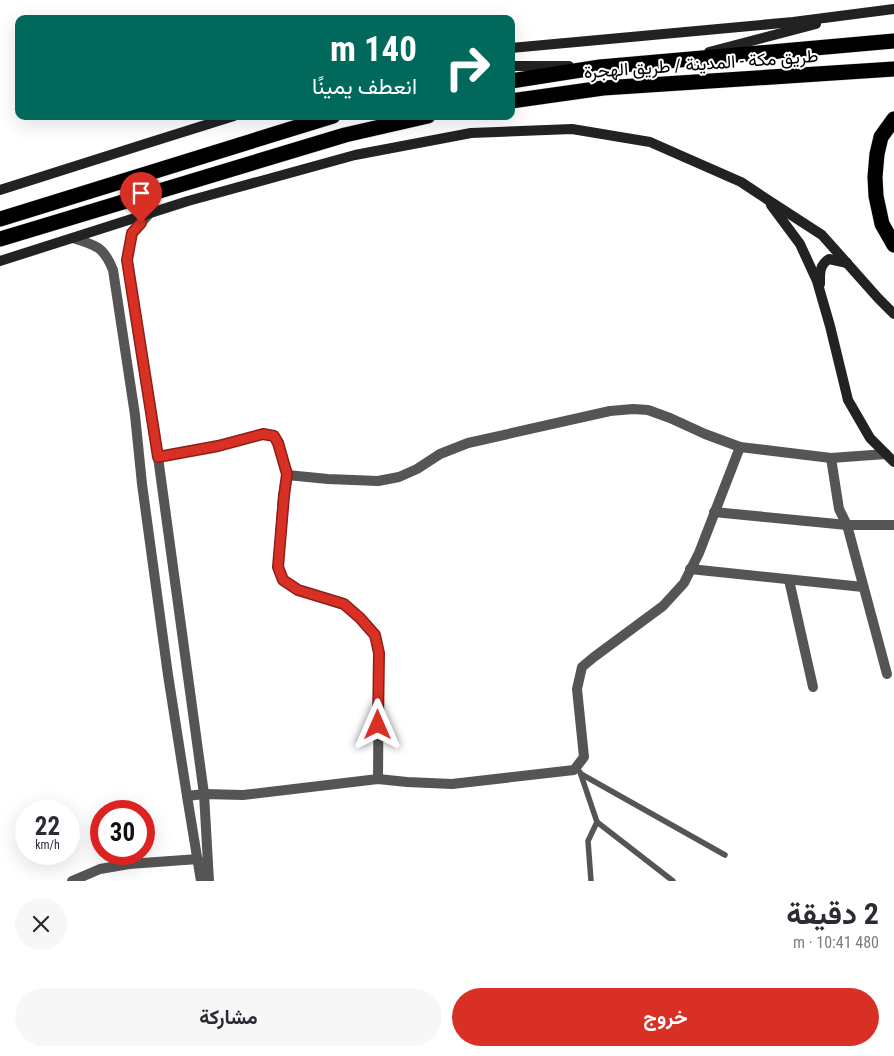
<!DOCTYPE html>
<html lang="ar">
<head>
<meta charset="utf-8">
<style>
  :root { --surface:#fff; --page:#f7f7f7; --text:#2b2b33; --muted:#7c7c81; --accent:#d93025 }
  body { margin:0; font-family:"Roboto Condensed",Vazirmatn,sans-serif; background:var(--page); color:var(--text); direction:rtl; height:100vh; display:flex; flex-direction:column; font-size:19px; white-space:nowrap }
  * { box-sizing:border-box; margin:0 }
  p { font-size:16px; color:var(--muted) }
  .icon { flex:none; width:28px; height:28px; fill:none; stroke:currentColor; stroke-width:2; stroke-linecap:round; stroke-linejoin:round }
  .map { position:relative; height:881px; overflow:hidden; direction:ltr }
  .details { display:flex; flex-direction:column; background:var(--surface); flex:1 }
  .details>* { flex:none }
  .hud { position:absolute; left:15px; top:15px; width:500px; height:105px; border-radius:10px; box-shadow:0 5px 20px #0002; direction:rtl; background:#00695c; color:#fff; overflow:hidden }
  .speed { position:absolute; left:15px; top:800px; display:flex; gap:10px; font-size:25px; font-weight:700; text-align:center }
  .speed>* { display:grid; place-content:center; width:65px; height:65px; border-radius:50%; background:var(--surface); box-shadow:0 5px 20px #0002; line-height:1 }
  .speed small { font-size:12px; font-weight:400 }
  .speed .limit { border:8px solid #d22; background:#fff; color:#111 }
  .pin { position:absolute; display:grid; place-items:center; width:42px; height:42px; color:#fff; margin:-51px -21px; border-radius:50% 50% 50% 0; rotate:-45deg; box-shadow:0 0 5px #0007 }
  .pin .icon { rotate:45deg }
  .me { position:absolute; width:55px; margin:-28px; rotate:0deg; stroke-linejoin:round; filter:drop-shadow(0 0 4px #0008) }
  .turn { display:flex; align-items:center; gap:18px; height:105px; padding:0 15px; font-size:22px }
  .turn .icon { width:65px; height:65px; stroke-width:2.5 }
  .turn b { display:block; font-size:35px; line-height:42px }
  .round { display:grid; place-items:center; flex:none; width:52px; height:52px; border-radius:26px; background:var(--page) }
  .summary { display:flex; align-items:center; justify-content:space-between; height:85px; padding:0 15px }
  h1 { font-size:30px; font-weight:700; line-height:38px }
  .primary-button { display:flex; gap:10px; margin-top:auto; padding:10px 15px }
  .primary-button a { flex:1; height:58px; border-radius:30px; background:var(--accent); color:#fff; font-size:20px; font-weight:700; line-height:58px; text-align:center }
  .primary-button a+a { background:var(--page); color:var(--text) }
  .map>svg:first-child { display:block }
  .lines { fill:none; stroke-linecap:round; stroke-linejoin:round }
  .highway-casing { stroke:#dbdbdb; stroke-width:16 }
  .lane { stroke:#555; stroke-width:5.5 }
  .street { stroke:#555; stroke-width:10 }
  .secondary { stroke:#222; stroke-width:10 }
  .highway { stroke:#000; stroke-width:15 }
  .route-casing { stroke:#8d1f18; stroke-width:12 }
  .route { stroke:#d93025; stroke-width:9 }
  .labels { text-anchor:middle; stroke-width:4; stroke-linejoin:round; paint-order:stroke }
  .street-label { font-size:18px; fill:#000; stroke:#fff }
</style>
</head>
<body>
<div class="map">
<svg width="894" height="881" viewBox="0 0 894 881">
  <rect width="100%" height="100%" fill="#fff"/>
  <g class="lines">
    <defs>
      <g id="highway">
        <path d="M511 81 600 67 894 41"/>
        <path d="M511 101 603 88 894 69"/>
        <path d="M894 119 881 137 877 154 875 177 876 196 882 224 894 245"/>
        <path d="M0 219 333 116"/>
        <path d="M0 239 345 135 428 116"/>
      </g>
    </defs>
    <use href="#highway" class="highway-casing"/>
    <g class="lane">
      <path d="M580 772 597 822 673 881"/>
      <path d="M581 774 725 855"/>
      <path d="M591 881 588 841 597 822"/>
    </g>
    <g class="street">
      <path d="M150 213 132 233 127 260 158 457 204 794 209 881"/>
      <path d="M73 238C96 245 104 247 113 270L135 415 142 484 168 675 187 796 201 881"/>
      <path d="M158 457 218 446 263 434 274 436 279 443 287 475 283 496 278 567 283 580 298 590 344 605 360 618 375 635 379 653 378 779"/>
      <path d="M831 458 839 509 847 525 887 674"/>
      <path d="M287 475 328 479 378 481 399 477 417 469 440 454 468 443 610 411 633 409 648 410 670 418 705 434 740 447 831 458 886 454"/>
      <path d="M714 512 847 525H894"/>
      <path d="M690 569 863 587"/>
      <path d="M789 580 813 687"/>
      <path d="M187 796 204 794 243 795 378 779 407 782 452 784 574 770 584 757 577 689 582 667 594 657 663 606 684 583 699 553 740 447"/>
      <path d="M72 881 100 869 129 864 198 859"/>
    </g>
    <g class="secondary">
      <path d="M511 48 793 22 894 9"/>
      <path d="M709 52 816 24"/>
      <path d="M511 66H569"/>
      <path d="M0 190 148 143 234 116"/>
      <path d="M771 205 800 244 817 281 830 326 848 400 870 438 894 462"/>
      <path d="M0 261 188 201 355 155 471 133 572 129 650 142 741 182 768 200 822 235 878 298 894 314"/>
      <path d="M820 284C820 274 819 265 829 259L847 263"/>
    </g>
    <use href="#highway" class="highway"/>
  </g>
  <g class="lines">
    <defs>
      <path id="route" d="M141 223 132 233 127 260 158 457 218 446 263 434 274 436 278 443 287 474 284 496 278 567 283 580 298 590 344 604 360 618 375 635 379 653 378 725"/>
    </defs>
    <use href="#route" class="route-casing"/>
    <use href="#route" class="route"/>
  </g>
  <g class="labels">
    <g class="street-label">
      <text transform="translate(701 64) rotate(-4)" y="6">طريق مكة - المدينة / طريق الهجرة</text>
    </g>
  </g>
</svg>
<div class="speed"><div>22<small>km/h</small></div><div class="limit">30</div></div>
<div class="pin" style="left:141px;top:223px;background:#d93025"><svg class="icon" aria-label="arrive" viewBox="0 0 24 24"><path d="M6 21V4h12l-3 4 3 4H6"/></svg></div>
<svg class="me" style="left:378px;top:725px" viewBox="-20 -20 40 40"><path d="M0-17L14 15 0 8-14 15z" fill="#d93025" stroke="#fff" stroke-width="4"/></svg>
<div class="hud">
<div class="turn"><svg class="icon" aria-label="right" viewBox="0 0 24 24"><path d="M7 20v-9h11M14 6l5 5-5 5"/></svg><div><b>140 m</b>انعطف يمينًا</div></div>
</div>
</div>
<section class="details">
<div class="summary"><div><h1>2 دقيقة</h1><p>480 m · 10:41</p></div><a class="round"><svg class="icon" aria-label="close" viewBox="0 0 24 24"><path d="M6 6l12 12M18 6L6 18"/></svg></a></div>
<div class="primary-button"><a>خروج</a><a>مشاركة</a></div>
</section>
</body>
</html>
